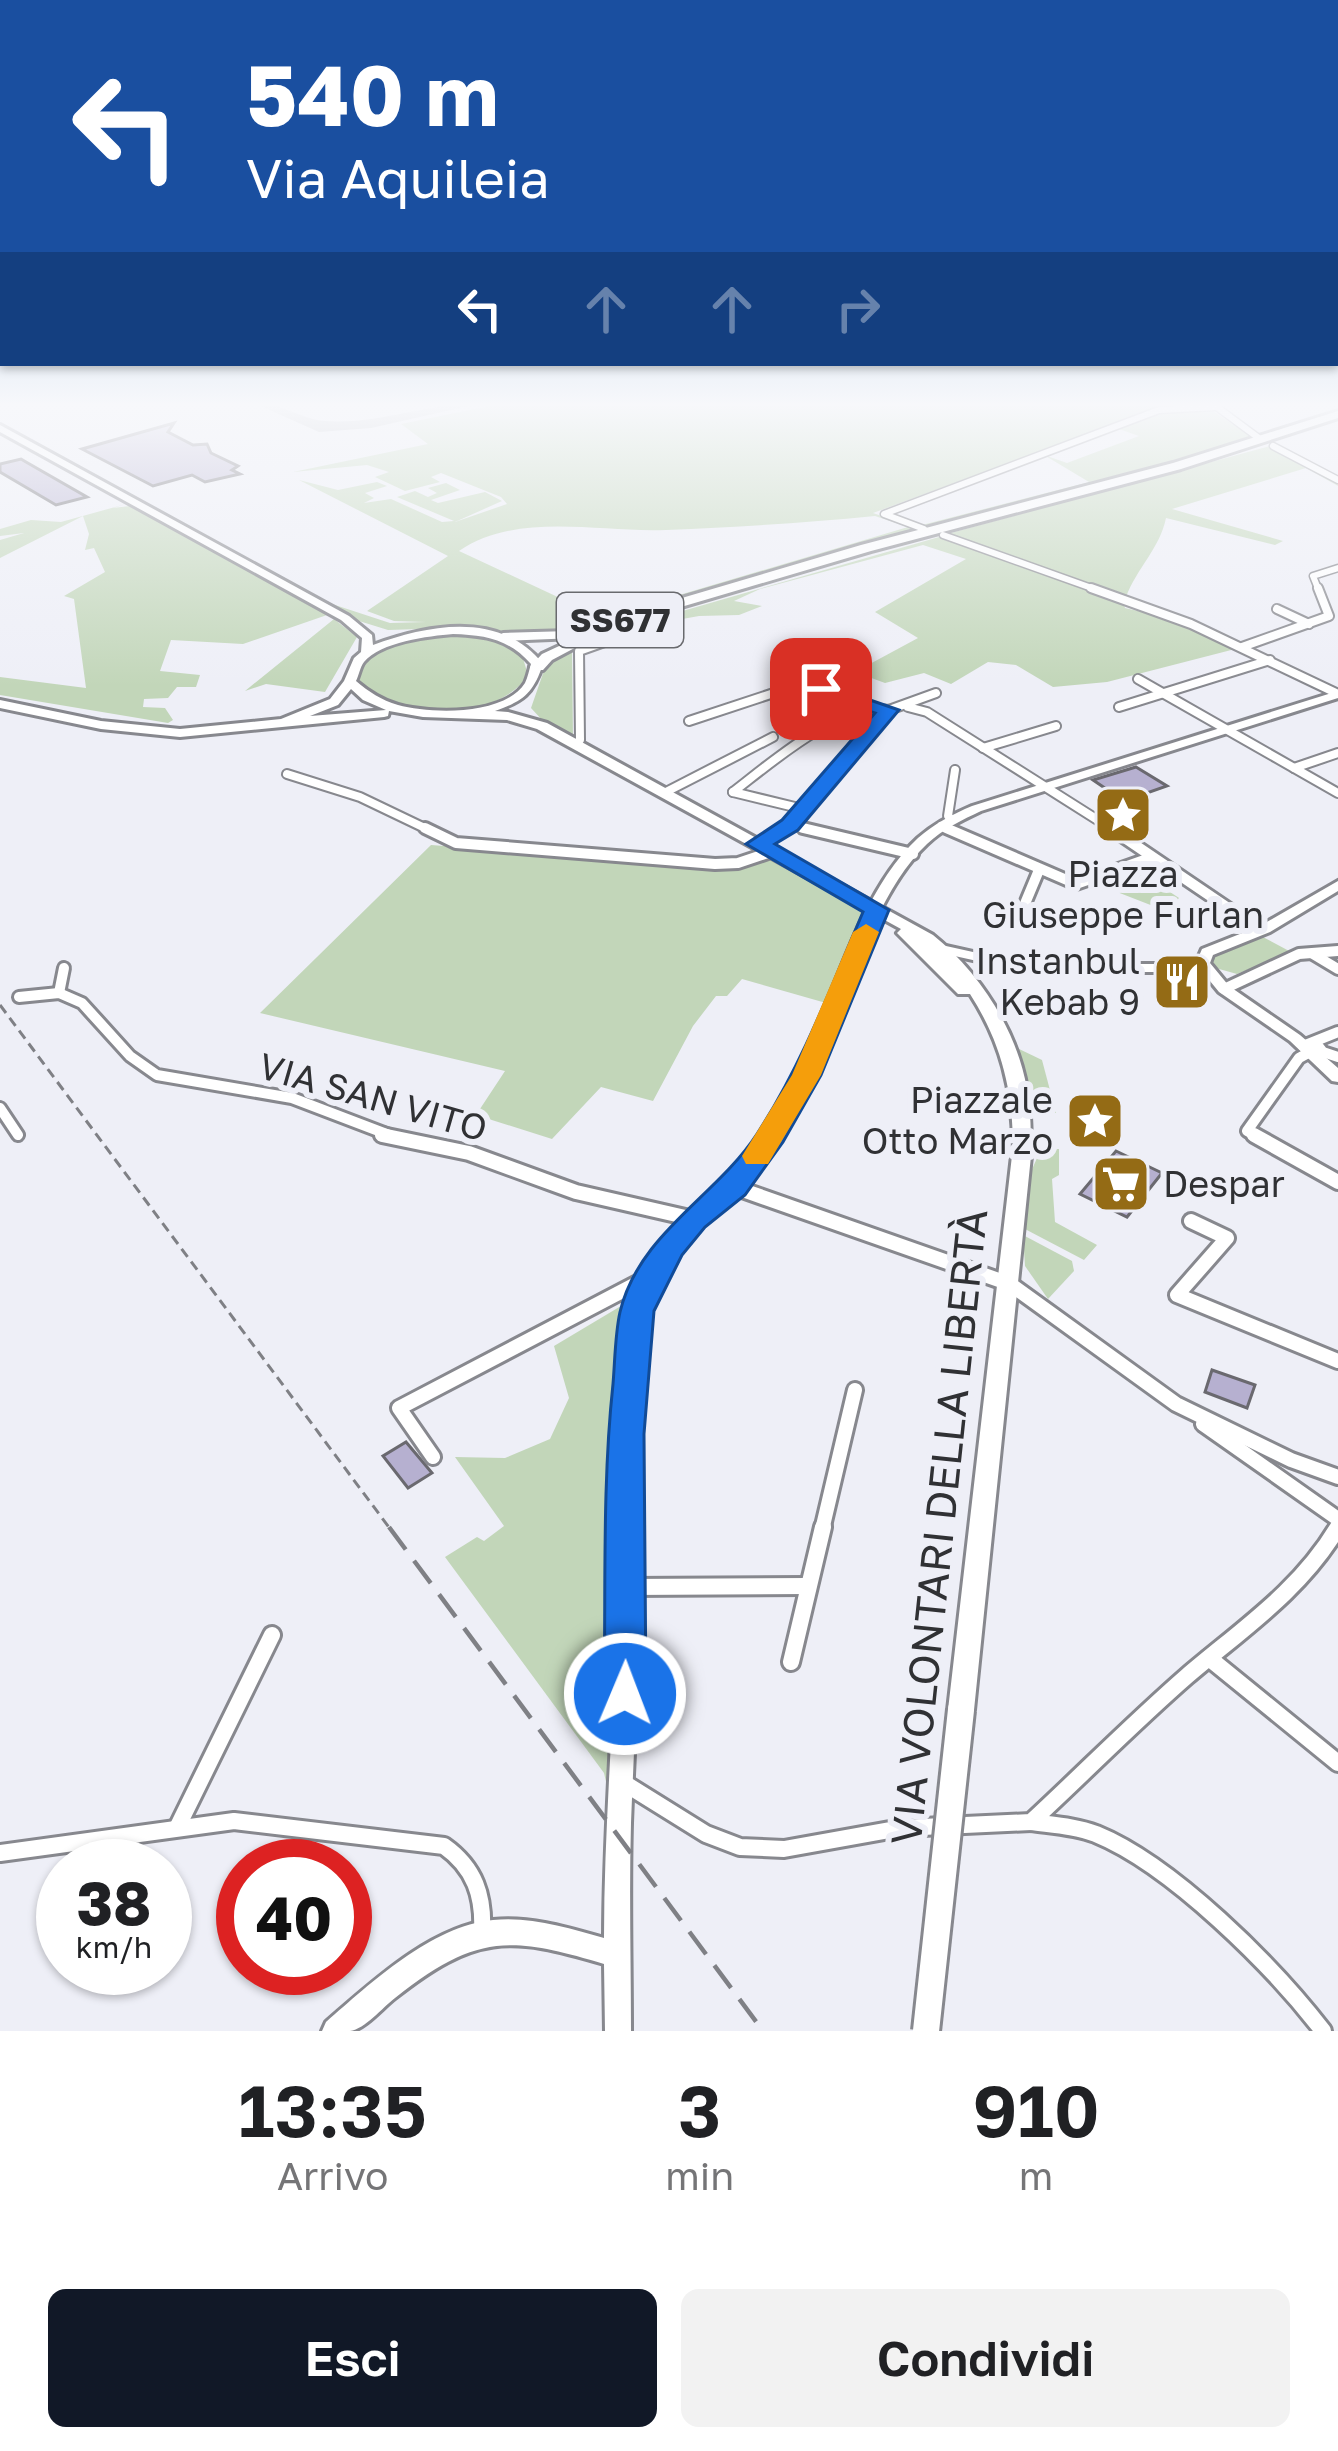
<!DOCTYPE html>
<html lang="it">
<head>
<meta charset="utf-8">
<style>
  :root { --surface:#fff; --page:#f2f2f2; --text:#202124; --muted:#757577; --accent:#111827 }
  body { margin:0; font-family:"Golos Text",sans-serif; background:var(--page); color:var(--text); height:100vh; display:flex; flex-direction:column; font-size:45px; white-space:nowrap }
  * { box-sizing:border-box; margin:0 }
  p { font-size:39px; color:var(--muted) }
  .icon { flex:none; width:66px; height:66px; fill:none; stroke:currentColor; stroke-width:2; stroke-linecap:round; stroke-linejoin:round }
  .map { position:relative; height:2031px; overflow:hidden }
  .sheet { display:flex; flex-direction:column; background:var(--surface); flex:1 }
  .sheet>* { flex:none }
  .hud { position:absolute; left:0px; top:0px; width:1338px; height:366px; box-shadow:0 3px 9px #0004; background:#1a4fa0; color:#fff; overflow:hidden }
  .speed { position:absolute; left:36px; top:1839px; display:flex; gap:24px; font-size:60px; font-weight:700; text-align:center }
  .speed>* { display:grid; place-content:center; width:156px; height:156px; border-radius:50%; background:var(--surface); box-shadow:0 3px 9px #0004; line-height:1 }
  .speed small { font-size:30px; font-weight:400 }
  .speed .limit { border:18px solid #d22; background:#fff; color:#111 }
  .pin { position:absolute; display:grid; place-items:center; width:102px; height:102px; color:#fff; margin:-51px; border-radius:24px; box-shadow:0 6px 18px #0006 }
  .me { position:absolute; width:132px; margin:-66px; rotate:1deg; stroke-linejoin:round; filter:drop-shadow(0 0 9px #0008) }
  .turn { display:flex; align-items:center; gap:42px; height:252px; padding:0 48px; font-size:54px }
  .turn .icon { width:156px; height:156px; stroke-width:2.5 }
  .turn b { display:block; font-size:84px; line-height:102px }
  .lanes { display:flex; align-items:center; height:114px; padding:0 48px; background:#0003; justify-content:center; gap:60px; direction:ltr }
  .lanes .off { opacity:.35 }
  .eta { display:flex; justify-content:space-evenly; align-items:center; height:204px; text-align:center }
  .eta b { font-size:72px; font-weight:600; line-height:84px }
  .action { display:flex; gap:24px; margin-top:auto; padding:24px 48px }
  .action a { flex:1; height:138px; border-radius:18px; background:var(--accent); color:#fff; font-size:48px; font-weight:600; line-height:138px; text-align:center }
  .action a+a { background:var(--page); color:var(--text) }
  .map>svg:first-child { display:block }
  .green { fill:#c2d6b9; fill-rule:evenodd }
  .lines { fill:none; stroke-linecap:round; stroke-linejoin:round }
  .taxiway { fill:#b6b8be; fill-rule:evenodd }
  .building { fill:#b6b0d0; stroke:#6a696f; stroke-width:3 }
  .street-far4-casing { stroke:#87888e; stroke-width:9 }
  .street-far3-casing { stroke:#87888e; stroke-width:12 }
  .street-far2-casing { stroke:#87888e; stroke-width:16 }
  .street-far1-casing { stroke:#87888e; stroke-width:20 }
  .street-casing { stroke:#87888e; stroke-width:22 }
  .secondary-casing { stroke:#87888e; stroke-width:6 }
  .primary-casing { stroke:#87888e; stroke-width:6 }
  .highway-casing { stroke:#87888e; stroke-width:6 }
  .street-far4 { stroke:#fff; stroke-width:6 }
  .street-far3 { stroke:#fff; stroke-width:8 }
  .street-far2 { stroke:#fff; stroke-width:10 }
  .street-far1 { stroke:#fff; stroke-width:14 }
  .street { stroke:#fff; stroke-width:16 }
  .secondary { fill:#fff; fill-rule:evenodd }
  .primary { fill:#fff; fill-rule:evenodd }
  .highway { fill:#fff; fill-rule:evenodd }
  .rail-far1 { stroke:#7f8085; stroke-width:3; stroke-dasharray:10 6; stroke-linecap:butt }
  .rail { stroke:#7f8085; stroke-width:4.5; stroke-dasharray:28 14; stroke-linecap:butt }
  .primary-bridge-casing { stroke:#87888e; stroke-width:32; stroke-linecap:butt }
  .primary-bridge { stroke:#fff; stroke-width:26 }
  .route { fill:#1a73e8; stroke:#114b97; stroke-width:3 }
  .slow { fill:#f59e0b }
  .labels { text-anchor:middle; stroke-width:12; stroke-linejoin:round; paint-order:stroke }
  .shield { fill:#eeeff7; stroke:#696a6e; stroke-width:3 }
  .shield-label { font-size:33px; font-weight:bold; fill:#303134 }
  .poi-label { font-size:36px; fill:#303134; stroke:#eeeff7; text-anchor:end }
  .street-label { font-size:36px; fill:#303134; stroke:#eeeff7 }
  .near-street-label { font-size:42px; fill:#303134; stroke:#eeeff7 }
</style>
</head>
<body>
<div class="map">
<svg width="1338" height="2031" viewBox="0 0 1338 2031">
  <rect width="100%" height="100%" fill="#eeeff7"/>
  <g class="green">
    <path d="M509 402H1174L873 513 922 530 580 630 549 636 451 628 388 630 359 621 332 604 390 623 426 622 394 621 367 611 448 556 299 480 338 490 377 482 387 486 365 493 374 498 364 503 391 499 442 522 454 521 397 497 415 491 428 497 437 493 428 488 446 483 460 490 431 500 438 503 485 492 502 501 455 522 507 504 501 497 441 473 431 477 440 482 405 491 375 477 389 472 367 465 293 472 428 444 401 424ZM875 516 908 527 575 626 577 606 459 551C516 511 601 533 666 530 738 527 805 523 875 516Z"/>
    <path d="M1210 409 1256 440 930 528 922 525 1089 482 1044 455 1067 463 1139 436 1116 428 1169 411Z"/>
    <path d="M1270 446 1338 483V486L1306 468 1172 509 1283 541 1275 545 1166 518C1160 548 1137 568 1126 597L947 534Z"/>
    <path d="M126 504 113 508 130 506 327 615 243 644 171 640 160 671 200 675 196 687H177L168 698 144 699 143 707 165 708 173 720 168 723 0 695V677L86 688 74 599 64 596 105 572 94 548 85 550 89 534 83 516 0 558V540L24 533 0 536V529L31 520 61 522Z"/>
    <path d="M939 537 1123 602 1125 608 1172 619 1239 648 1107 682 1053 687 1016 665 988 662 951 684 924 673 885 683 855 672 918 638 875 612 966 559 923 545 760 589 734 601 762 606 739 615 699 616 649 625 572 651 573 738 543 721 531 708 547 662 583 643 634 625Z"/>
    <path d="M334 619 357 637 325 692 266 684 245 691Z"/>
    <path d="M455 635 490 639 522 655 528 675C505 712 432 722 393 707 381 702 370 693 359 687L356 675C372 639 421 636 455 635Z"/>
    <path d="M431 845 722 867 770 857 867 910 826 1003 742 979 727 996H716L693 1026 653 1101 601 1087 552 1139 476 1115 505 1071 260 1013Z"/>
    <path d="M1141 866 1140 872 1179 898 1166 911 1099 885 1101 880Z"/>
    <path d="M1261 936 1291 952 1237 974 1212 967 1210 957Z"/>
    <path d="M1011 1045 1042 1060 1056 1113 1033 1111Z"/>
    <path d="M1041 1149H1059V1175L1052 1179 1055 1222 1097 1245 1084 1260 1023 1228 1026 1183Z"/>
    <path d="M1023 1235 1072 1261 1074 1271 1048 1299 1025 1266Z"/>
    <path d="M626 1303 610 1799 604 1773 445 1557 477 1537 484 1541 504 1526 455 1457 505 1458 550 1439 569 1398 554 1346Z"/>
  </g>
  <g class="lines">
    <path class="taxiway" d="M252 402C280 402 299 419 325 421 378 425 432 402 486 402L371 428 319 432Z"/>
  </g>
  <g class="building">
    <path d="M174 423 168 432 193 445 207 444 211 453 238 466 232 470 240 474 205 482 192 475 153 486 82 449Z"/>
    <path d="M21 459 26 462 87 497 56 505 0 472V464Z"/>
    <path d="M1136 767 1167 786 1124 801 1093 780Z"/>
    <path d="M1116 1151 1162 1173 1127 1217 1080 1194Z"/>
    <path d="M1212 1370 1255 1385 1247 1408 1205 1392Z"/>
    <path d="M406 1442 432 1473 408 1488 383 1456Z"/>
  </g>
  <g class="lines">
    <defs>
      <g id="street-far4">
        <path d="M1210 402 1260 439"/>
        <path d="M1273 446 1338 480"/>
        <path d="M924 529 884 514 1159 410 1215 407"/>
        <path d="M943 535 1100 591"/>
        <path d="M1319 591 1313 576 1338 568"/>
      </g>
      <g id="street-far3">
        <path d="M1091 588 1191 624 1338 694"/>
        <path d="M1277 609 1309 624"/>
        <path d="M1242 647 1329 616 1318 588"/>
        <path d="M1138 679 1338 793"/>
        <path d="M908 707 927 712 1115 831"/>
        <path d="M1119 707 1270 660"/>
        <path d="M689 721 804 683 868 706"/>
        <path d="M576 744 580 740 579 651 644 628 671 632"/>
        <path d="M983 748 1056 726"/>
        <path d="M1294 768 1338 753"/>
        <path d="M287 774 360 797 431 831"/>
        <path d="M733 792C771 763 841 701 889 710"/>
        <path d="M733 792 803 809"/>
        <path d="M664 793 773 737"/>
        <path d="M952 820 948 816 955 770"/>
        <path d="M790 825 816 831"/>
        <path d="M941 826 953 831"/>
        <path d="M780 831 889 710 936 693"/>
      </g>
      <g id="street-far2">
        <path d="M425 828 456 843 715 864 738 863 771 852"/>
        <path d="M803 828 913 854"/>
        <path d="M946 828 1076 884 1150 858"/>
        <path d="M1110 828 1259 929"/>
        <path d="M758 844 785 828"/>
        <path d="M1024 906 1039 870"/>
        <path d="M1313 954 1338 969"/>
        <path d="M1224 989 1299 954 1338 951"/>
        <path d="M59 993 64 968"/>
        <path d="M19 997 59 993 82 1003 130 1056 157 1075 292 1098 397 1138"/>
        <path d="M1316 1043 1323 1052 1338 1057"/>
        <path d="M1303 1046 1338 1032"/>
        <path d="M0 1108 18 1135"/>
        <path d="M1259 1138 1247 1131 1299 1058 1310 1052"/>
      </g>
      <g id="street-far1">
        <path d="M382 1135 469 1153 576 1192 694 1219"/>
        <path d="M1254 1135 1338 1182"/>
        <path d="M734 1187 1010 1284 1176 1404 1291 1460 1338 1477"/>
        <path d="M1191 1221 1227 1238 1177 1295 1338 1361"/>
        <path d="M1203 1424 1338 1519"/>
        <path d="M433 1457 399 1408 651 1276"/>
        <path d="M822 1530 855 1390"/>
      </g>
      <g id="street">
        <path d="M628 1587 807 1586"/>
        <path d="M1209 1658 1338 1763"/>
        <path d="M791 1662 823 1527"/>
        <path d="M624 1783 706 1834 740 1847 784 1849 901 1828 1031 1822C1083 1774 1133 1723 1187 1676 1242 1629 1300 1591 1338 1527"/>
        <path d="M1031 1822C1053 1825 1075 1826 1096 1834 1172 1865 1273 1966 1323 2031"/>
        <path d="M178 1826 272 1635"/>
        <path d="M0 1853 234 1821 444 1846C475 1868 484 1896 482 1933"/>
      </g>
      <g id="secondary">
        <path d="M1338 691V698L981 811C962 820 943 829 927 844 872 896 846 1002 816 1071 797 1115 772 1160 738 1194 711 1221 675 1243 659 1280 620 1368 638 1492 639 1586 639 1665 634 1744 631 1823 629 1893 631 1961 631 2031H605L604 1964C508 1935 475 1935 395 1998 382 2008 365 2029 350 2031 341 2031 331 2031 322 2031L326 2022C371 1983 431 1926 493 1920 530 1916 569 1928 604 1938 604 1823 615 1708 617 1593 619 1496 599 1369 641 1279 660 1239 696 1216 726 1186 758 1154 782 1113 800 1072 832 1000 859 892 918 838 934 824 953 814 972 806Z"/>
        <path d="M1338 881V891L1270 932 1213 955 1210 963 1229 986 1300 1035 1338 1068V1082L1332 1081 1290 1041 1219 992 1210 981 1169 972H1027L932 951 930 948 937 944 1027 964H1169L1201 970 1196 963 1202 949 1260 926Z"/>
      </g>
      <path id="primary" d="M0 425 349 616 372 635 373 645C430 624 501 611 543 664 533 694 523 701 495 711L508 712 547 723 933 935C979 972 1017 1030 1027 1089 1031 1111 1031 1134 1031 1156L974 1710 970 1719 961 1722 952 1719 948 1710 1013 1147C1013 1090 1001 1042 970 994H958L897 933 901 929 537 729 507 720 423 717 389 711 388 716 384 717 180 737 101 729 0 708V700L101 721 180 729 281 719 330 699 344 681 354 658 361 652 362 638 341 620 0 432ZM453 634C485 635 509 639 531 664 529 670 528 677 525 683 504 716 431 714 398 705 381 700 369 692 356 681 359 675 360 667 364 662 380 642 429 636 453 634ZM351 689 363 700 386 710 310 716 338 705Z"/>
      <g id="highway">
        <path d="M1338 411V418L1181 469 871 551 576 638 503 641 496 637 503 633 570 631 861 545 1173 463Z"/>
        <path d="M572 640 584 643 552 660 543 670H533L530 667 542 654Z"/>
      </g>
    </defs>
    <use href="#street-far4" class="street-far4-casing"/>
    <use href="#street-far3" class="street-far3-casing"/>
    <use href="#street-far2" class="street-far2-casing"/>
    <use href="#street-far1" class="street-far1-casing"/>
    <use href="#street" class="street-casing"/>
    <use href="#secondary" class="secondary-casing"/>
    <use href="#primary" class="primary-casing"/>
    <use href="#highway" class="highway-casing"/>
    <use href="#street-far4" class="street-far4"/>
    <use href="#street-far3" class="street-far3"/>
    <use href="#street-far2" class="street-far2"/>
    <use href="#street-far1" class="street-far1"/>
    <use href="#street" class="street"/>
    <use href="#secondary" class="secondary"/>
    <use href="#primary" class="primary"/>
    <use href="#highway" class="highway"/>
    <path class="rail-far1" d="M0 1005 391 1530"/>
    <path class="rail" d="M389 1527 763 2031"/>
    <defs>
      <path id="primary-bridge" d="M926 2031 961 1710"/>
    </defs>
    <use href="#primary-bridge" class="primary-bridge-casing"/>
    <use href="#primary-bridge" class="primary-bridge"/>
  </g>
  <linearGradient id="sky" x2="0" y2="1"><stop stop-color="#86b0d9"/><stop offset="0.59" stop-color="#f7f8fb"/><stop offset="1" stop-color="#f7f8fb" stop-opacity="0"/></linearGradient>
  <rect width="1338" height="686" fill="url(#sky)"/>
  <path class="route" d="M821 683 899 710 798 830 775 844 889 910 821 1075 783 1142 745 1195 705 1227 682 1255 654 1311 644 1434 646 1694 640 1707 625 1713 610 1707 604 1694C606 1591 602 1486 613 1384 615 1361 615 1334 620 1312 639 1233 716 1197 757 1134 802 1065 831 987 863 912L746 844 782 820 875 713 814 694 811 689Z"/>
  <path class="slow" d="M866 924 879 932 821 1075 768 1164H746L742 1156 792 1075 853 932Z"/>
  <defs>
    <symbol id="sight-square" viewBox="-11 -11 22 22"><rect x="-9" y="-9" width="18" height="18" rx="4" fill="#946b15" stroke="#eeeff7"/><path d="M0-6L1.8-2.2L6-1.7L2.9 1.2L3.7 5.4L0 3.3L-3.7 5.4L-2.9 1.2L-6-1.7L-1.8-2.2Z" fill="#fff"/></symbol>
    <symbol id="restaurant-square" viewBox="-11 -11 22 22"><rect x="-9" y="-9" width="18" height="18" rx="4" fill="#946b15" stroke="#eeeff7"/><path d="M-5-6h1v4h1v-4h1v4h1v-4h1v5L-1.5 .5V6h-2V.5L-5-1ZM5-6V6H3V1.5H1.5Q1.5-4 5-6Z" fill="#fff"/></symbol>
    <symbol id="supermarket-square" viewBox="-11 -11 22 22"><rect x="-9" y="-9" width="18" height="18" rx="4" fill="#946b15" stroke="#eeeff7"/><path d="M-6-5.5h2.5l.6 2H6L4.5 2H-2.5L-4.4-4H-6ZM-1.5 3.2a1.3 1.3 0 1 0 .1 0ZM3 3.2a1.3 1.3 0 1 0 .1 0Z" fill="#fff"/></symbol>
  </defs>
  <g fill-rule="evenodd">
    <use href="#sight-square" x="1090" y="782" width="66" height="66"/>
    <use href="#restaurant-square" x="1149" y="949" width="66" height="66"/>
    <use href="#sight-square" x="1062" y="1088" width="66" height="66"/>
    <use href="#supermarket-square" x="1088" y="1151" width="66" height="66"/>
  </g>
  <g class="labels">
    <rect class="shield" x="557" y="593" width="126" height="54" rx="9"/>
    <g class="shield-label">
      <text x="620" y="632">SS677</text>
    </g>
    <g class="poi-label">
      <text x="1123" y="887" text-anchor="middle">Piazza<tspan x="1123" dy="41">Giuseppe Furlan</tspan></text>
      <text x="1140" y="974">Instanbul<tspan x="1140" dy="41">Kebab 9</tspan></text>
      <text x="1053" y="1113">Piazzale<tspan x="1053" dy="41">Otto Marzo</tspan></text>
      <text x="1163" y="1197" text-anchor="start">Despar</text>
    </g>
    <g class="street-label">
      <text transform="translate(373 1097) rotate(16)" y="13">VIA SAN VITO</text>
    </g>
    <g class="near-street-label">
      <text transform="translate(939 1527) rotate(-84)" y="15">VIA VOLONTARI DELLA LIBERTÀ</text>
    </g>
  </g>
</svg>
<div class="speed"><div>38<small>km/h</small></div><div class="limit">40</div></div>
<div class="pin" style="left:821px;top:689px;background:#d93025"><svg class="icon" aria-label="arrive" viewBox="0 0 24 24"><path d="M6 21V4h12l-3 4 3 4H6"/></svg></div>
<svg class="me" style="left:625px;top:1694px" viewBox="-20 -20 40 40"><circle r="17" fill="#1a73e8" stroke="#fff" stroke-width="3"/><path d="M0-11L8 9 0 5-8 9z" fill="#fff"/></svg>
<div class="hud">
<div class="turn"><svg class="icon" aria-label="left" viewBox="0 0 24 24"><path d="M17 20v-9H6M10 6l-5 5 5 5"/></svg><div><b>540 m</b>Via Aquileia</div></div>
<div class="lanes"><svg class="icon" aria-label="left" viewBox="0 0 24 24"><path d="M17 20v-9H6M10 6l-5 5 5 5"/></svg><svg class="icon off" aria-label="ahead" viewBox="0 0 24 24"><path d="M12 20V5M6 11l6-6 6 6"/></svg><svg class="icon off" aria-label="ahead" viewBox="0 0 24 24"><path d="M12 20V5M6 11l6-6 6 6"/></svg><svg class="icon off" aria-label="right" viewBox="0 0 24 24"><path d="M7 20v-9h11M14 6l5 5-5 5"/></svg></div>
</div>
</div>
<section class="sheet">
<div class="eta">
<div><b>13:35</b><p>Arrivo</p></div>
<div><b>3</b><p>min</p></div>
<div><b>910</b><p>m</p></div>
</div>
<div class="action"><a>Esci</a><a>Condividi</a></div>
</section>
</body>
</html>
